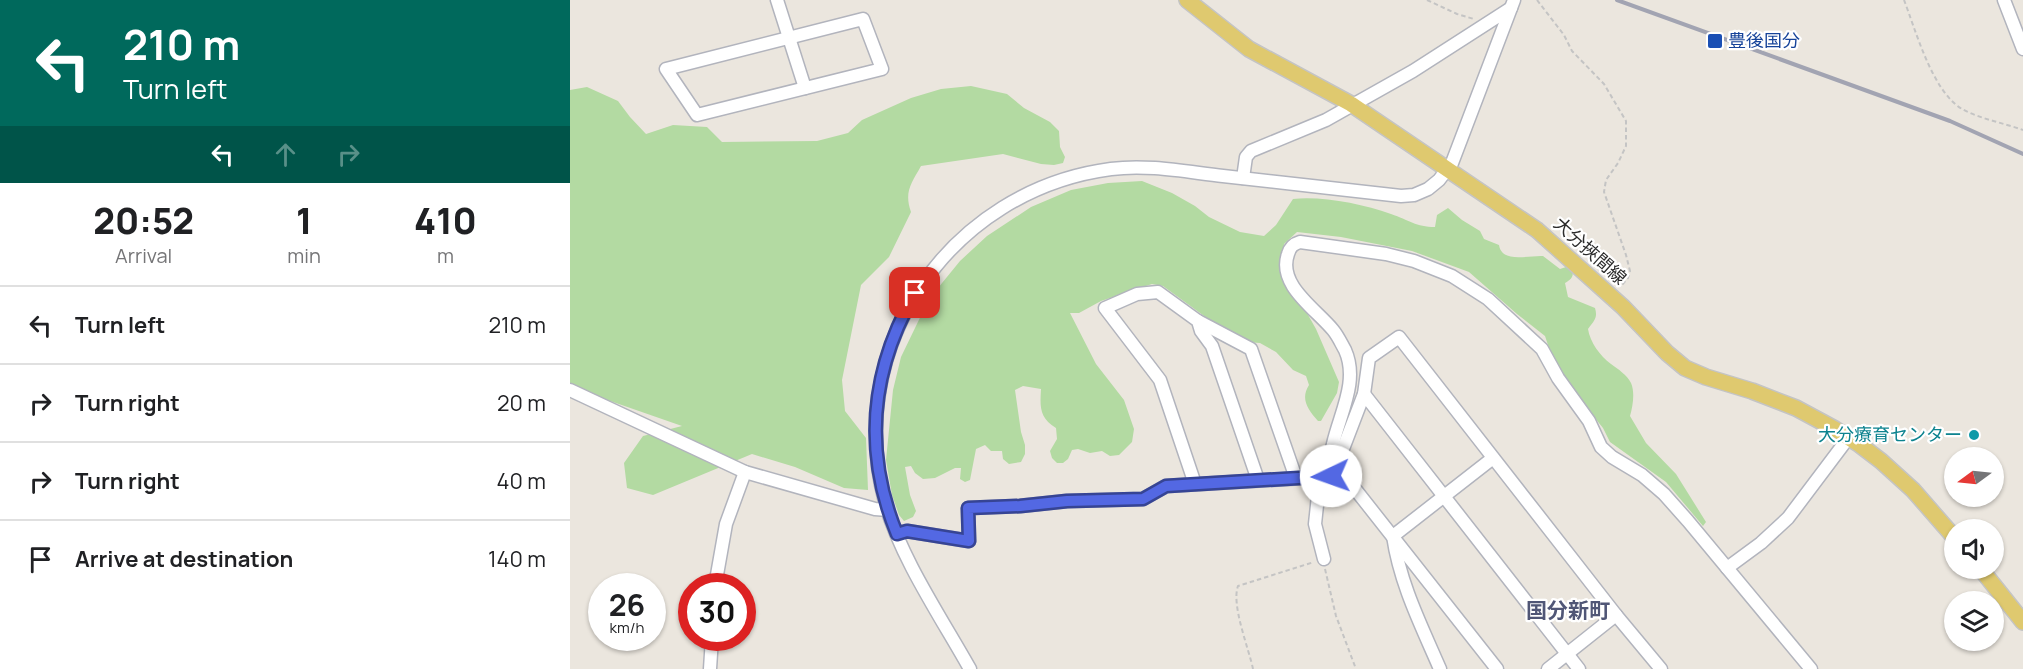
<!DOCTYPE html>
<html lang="en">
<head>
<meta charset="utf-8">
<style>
  :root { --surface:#fff; --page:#f2f2f2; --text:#202124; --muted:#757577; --line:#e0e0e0 }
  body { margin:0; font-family:Manrope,"Noto Sans JP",sans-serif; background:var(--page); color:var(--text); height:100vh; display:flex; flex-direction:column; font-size:22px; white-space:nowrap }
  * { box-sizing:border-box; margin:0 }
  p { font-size:20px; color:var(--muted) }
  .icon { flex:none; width:33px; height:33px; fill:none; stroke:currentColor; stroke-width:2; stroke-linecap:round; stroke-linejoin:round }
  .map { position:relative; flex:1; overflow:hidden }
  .side { display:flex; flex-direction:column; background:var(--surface); width:570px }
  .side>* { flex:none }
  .hud { background:#00695c; color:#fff; overflow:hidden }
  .needle { width:39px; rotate:255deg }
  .tools { position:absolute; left:1374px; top:447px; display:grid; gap:12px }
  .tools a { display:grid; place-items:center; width:60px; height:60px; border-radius:50%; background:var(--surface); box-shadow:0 2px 4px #0004; font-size:30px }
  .speed { position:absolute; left:18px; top:573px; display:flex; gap:12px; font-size:30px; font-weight:700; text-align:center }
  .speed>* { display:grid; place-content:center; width:78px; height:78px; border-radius:50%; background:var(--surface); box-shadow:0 2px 4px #0004; line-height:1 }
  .speed small { font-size:15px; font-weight:400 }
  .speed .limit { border:9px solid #d22; background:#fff; color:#111 }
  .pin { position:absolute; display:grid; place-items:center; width:51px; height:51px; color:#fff; margin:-26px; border-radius:12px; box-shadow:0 3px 9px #0006 }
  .me { position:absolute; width:66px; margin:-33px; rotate:267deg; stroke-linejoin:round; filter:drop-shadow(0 0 4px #0008) }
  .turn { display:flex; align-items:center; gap:21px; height:126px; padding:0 24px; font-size:27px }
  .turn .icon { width:78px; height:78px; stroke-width:2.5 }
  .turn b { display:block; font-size:42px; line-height:51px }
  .lanes { display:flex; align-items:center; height:57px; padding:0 24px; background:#0003; justify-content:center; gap:30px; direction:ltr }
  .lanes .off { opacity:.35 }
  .eta { display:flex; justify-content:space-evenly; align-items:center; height:102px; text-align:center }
  .eta b { font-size:36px; font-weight:800; line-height:42px }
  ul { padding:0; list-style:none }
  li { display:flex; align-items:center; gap:18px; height:78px; padding:0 24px; border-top:2px solid var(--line) }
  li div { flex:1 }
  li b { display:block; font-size:22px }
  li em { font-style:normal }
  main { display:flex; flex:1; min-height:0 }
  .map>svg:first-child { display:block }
  .green { fill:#b3daa2 }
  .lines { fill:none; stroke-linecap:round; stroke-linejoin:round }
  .minor-casing { stroke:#b2b4bd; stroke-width:15 }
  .major-casing { stroke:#c4c4c4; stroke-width:18 }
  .path { stroke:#c4c4c4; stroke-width:2; stroke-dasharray:4.5 3; stroke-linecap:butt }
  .minor { stroke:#fff; stroke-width:12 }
  .major { stroke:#dfc96f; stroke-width:15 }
  .rail { stroke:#a2a4b2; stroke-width:4 }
  .route-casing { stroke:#364494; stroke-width:15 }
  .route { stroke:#5368e3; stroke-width:10 }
  .transit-dot { fill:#1a4fb4; stroke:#fff; stroke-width:2 }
  .culture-dot { fill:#0f9aa8; stroke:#fff; stroke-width:2 }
  .labels { text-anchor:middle; stroke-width:4.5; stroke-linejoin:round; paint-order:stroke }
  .transit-label { font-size:18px; fill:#164399; stroke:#fff; text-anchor:start }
  .street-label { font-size:18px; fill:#2b2b2b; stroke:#fff }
  .culture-label { font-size:18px; fill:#0d838f; stroke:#fff; text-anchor:end }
  .quarter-label { font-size:21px; font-weight:bold; fill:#505676; stroke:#fff }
</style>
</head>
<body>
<main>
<section class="side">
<div class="hud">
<div class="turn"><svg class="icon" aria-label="left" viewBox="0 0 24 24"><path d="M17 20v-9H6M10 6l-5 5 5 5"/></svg><div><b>210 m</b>Turn left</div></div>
<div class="lanes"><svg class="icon" aria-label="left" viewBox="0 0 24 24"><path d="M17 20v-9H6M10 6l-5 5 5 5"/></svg><svg class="icon off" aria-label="ahead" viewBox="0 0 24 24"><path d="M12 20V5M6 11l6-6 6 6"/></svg><svg class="icon off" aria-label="right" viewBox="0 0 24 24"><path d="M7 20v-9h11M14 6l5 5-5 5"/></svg></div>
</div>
<div class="eta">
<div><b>20:52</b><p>Arrival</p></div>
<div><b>1</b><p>min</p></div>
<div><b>410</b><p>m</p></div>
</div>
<ul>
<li><svg class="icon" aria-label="left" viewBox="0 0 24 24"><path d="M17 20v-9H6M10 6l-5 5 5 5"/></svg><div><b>Turn left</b></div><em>210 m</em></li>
<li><svg class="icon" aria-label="right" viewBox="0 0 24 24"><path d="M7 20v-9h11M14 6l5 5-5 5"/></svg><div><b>Turn right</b></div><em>20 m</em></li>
<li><svg class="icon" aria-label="right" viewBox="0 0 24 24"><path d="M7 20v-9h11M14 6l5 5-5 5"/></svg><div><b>Turn right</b></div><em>40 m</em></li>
<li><svg class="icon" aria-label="arrive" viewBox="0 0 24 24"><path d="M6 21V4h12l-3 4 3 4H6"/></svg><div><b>Arrive at destination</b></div><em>140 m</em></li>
</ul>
</section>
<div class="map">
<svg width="1453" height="669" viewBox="0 0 1453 669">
  <rect width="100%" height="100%" fill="#ebe6de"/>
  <g class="green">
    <path d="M401 86 437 94 454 108 480 122 489 131 490 147 495 157 493 163 484 165 471 164 433 154 351 166C341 184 334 192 341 212L319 257 291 285 272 380 275 411 296 438 298 490 274 488 225 467 182 454 83 495 57 488 54 463 73 436 112 426 0 387V90L17 87 48 101 60 117 76 134 103 125 137 127 152 142 247 141 278 133 292 120 341 98 371 89Z"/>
    <path d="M572 181 602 193 625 206 639 217 670 232 694 236 706 225 723 199C753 196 792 204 821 214 839 220 846 227 865 227L867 215 878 208 892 220 910 231 914 239 929 245C932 264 959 255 973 256L990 269 996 267 1002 269C1004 276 1002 279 995 283L998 297 1025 308C1028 318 1024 321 1018 329 1020 342 1030 356 1041 364 1048 369 1057 375 1061 383 1065 392 1063 406 1060 416L1076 443 1106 474 1136 522 1133 526 1096 482 1040 442 1033 428 1003 391 983 360 975 336 947 314 899 272 842 251 771 237 727 232 714 244 712 276 719 292 733 306 746 329 769 382 767 393 751 421H748C738 410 730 399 739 385L736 376 723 370 706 352 690 343 676 342 652 329 593 286 582 284 531 301 509 313H500L526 364 554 400 564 429 562 442 549 455 540 456 532 451 520 453 508 449 502 450 498 459 493 463H487L482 458 480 451 487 439 486 428C469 418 470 406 471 389L453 386 445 390 451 432 455 445V454L451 462 439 464 433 459 432 451H421L415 445 406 449 400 480 395 482 390 479 391 468H385L365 478 353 479 345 473 341 466 335 467 340 495 346 511 343 517 334 521 329 515 322 495 316 460 323 390 331 357 359 299 390 261 417 236 461 207 501 190 538 183Z"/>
  </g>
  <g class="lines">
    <defs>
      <g id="minor">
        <path d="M207 0 235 88"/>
        <path d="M1434 0 1453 49"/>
        <path d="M293 19 312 69 127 115 96 69Z"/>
        <path d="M673 178 676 157 681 151 756 120 843 71 941 8"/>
        <path d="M628 321 681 349 726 478"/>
        <path d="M0 390 175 472 305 509 318 510"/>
        <path d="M794 394 1009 669"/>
        <path d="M761 476C761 466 760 454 763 444 770 413 789 381 775 350 771 343 768 336 763 330 746 309 707 285 718 254 720 247 723 244 730 242L816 254 844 261 882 276 918 299 972 349 988 378 1019 421 1031 447 1042 457 1072 475 1094 494 1118 521 1241 669"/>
        <path d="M750 477 745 524 754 559"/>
        <path d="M625 484 590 380 535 308 567 294 588 292 628 321 631 331 642 346 688 480"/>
        <path d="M327 534 337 531 399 541 398 508 450 506 497 501 573 499 596 486 767 476"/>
        <path d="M1157 568 1191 543 1218 518 1279 437"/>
        <path d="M145 586 156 524 175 472"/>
        <path d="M140 669 142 638"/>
        <path d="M400 669C372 619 330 557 315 502 273 345 381 190 541 169 578 164 617 172 653 176 712 183 772 189 831 196L844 195 858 189 869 180 882 163 944 0"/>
        <path d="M870 669C851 625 830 584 823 536L923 458"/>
        <path d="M927 669 774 475 770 467 771 454 794 394 799 358 829 337 1046 615 1091 669"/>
        <path d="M978 669 1046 615"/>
      </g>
      <g id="major">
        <path d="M617 0 679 49 781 104 967 230 1053 307 1097 353 1115 368 1136 377 1182 391 1226 408 1265 429 1290 445 1311 461 1343 490 1384 537"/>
        <path d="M1410 568 1453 622"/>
      </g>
    </defs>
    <use href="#minor" class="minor-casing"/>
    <use href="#major" class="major-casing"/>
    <g class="path">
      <path d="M857 0 887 14 904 19"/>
      <path d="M967 0 994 35 1002 51 1034 84 1056 121V146L1048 163 1036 180 1034 192 1056 255 1060 271 1058 278 1051 286"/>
      <path d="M1334 0C1346 31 1362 91 1392 109 1410 119 1434 123 1453 130"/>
      <path d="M755 569 766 616 786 669"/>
      <path d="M683 669C679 649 661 605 668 586L744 562"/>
    </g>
    <use href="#minor" class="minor"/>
    <use href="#major" class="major"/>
    <path class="rail" d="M1047 0 1380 121 1453 154"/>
  </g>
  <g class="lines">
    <defs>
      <path id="route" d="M345 293C300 371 293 451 327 534L337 531 399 541 398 508 450 506 497 501 573 499 596 486 761 476"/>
    </defs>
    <use href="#route" class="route-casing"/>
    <use href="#route" class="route"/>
  </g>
  <rect class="transit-dot" x="1137" y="33" width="16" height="16" rx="3"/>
  <circle class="culture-dot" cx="1404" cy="435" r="6"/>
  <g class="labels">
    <g class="transit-label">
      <text x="1158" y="47">豊後国分</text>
    </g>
    <g class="street-label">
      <text transform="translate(1020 251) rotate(42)" y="6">大分挾間線</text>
    </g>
    <g class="culture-label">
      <text x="1392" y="441">大分療育センター</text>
    </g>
    <g class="quarter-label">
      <text x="998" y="618">国分新町</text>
    </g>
  </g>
</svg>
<div class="tools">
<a><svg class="needle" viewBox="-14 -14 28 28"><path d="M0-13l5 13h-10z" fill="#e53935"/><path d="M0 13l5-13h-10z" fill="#757577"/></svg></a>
<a><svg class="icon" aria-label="sound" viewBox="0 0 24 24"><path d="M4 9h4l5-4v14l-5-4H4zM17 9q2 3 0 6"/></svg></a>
<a><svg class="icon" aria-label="layers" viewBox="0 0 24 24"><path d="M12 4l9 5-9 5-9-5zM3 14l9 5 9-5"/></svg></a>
</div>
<div class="speed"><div>26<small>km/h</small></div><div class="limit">30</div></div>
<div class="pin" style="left:345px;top:293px;background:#d93025"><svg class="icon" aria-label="arrive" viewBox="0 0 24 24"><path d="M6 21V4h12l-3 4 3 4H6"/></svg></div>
<svg class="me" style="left:761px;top:476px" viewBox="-20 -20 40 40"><circle r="19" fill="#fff"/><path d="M0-13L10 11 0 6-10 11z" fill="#5368e3"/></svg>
</div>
</main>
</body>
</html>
